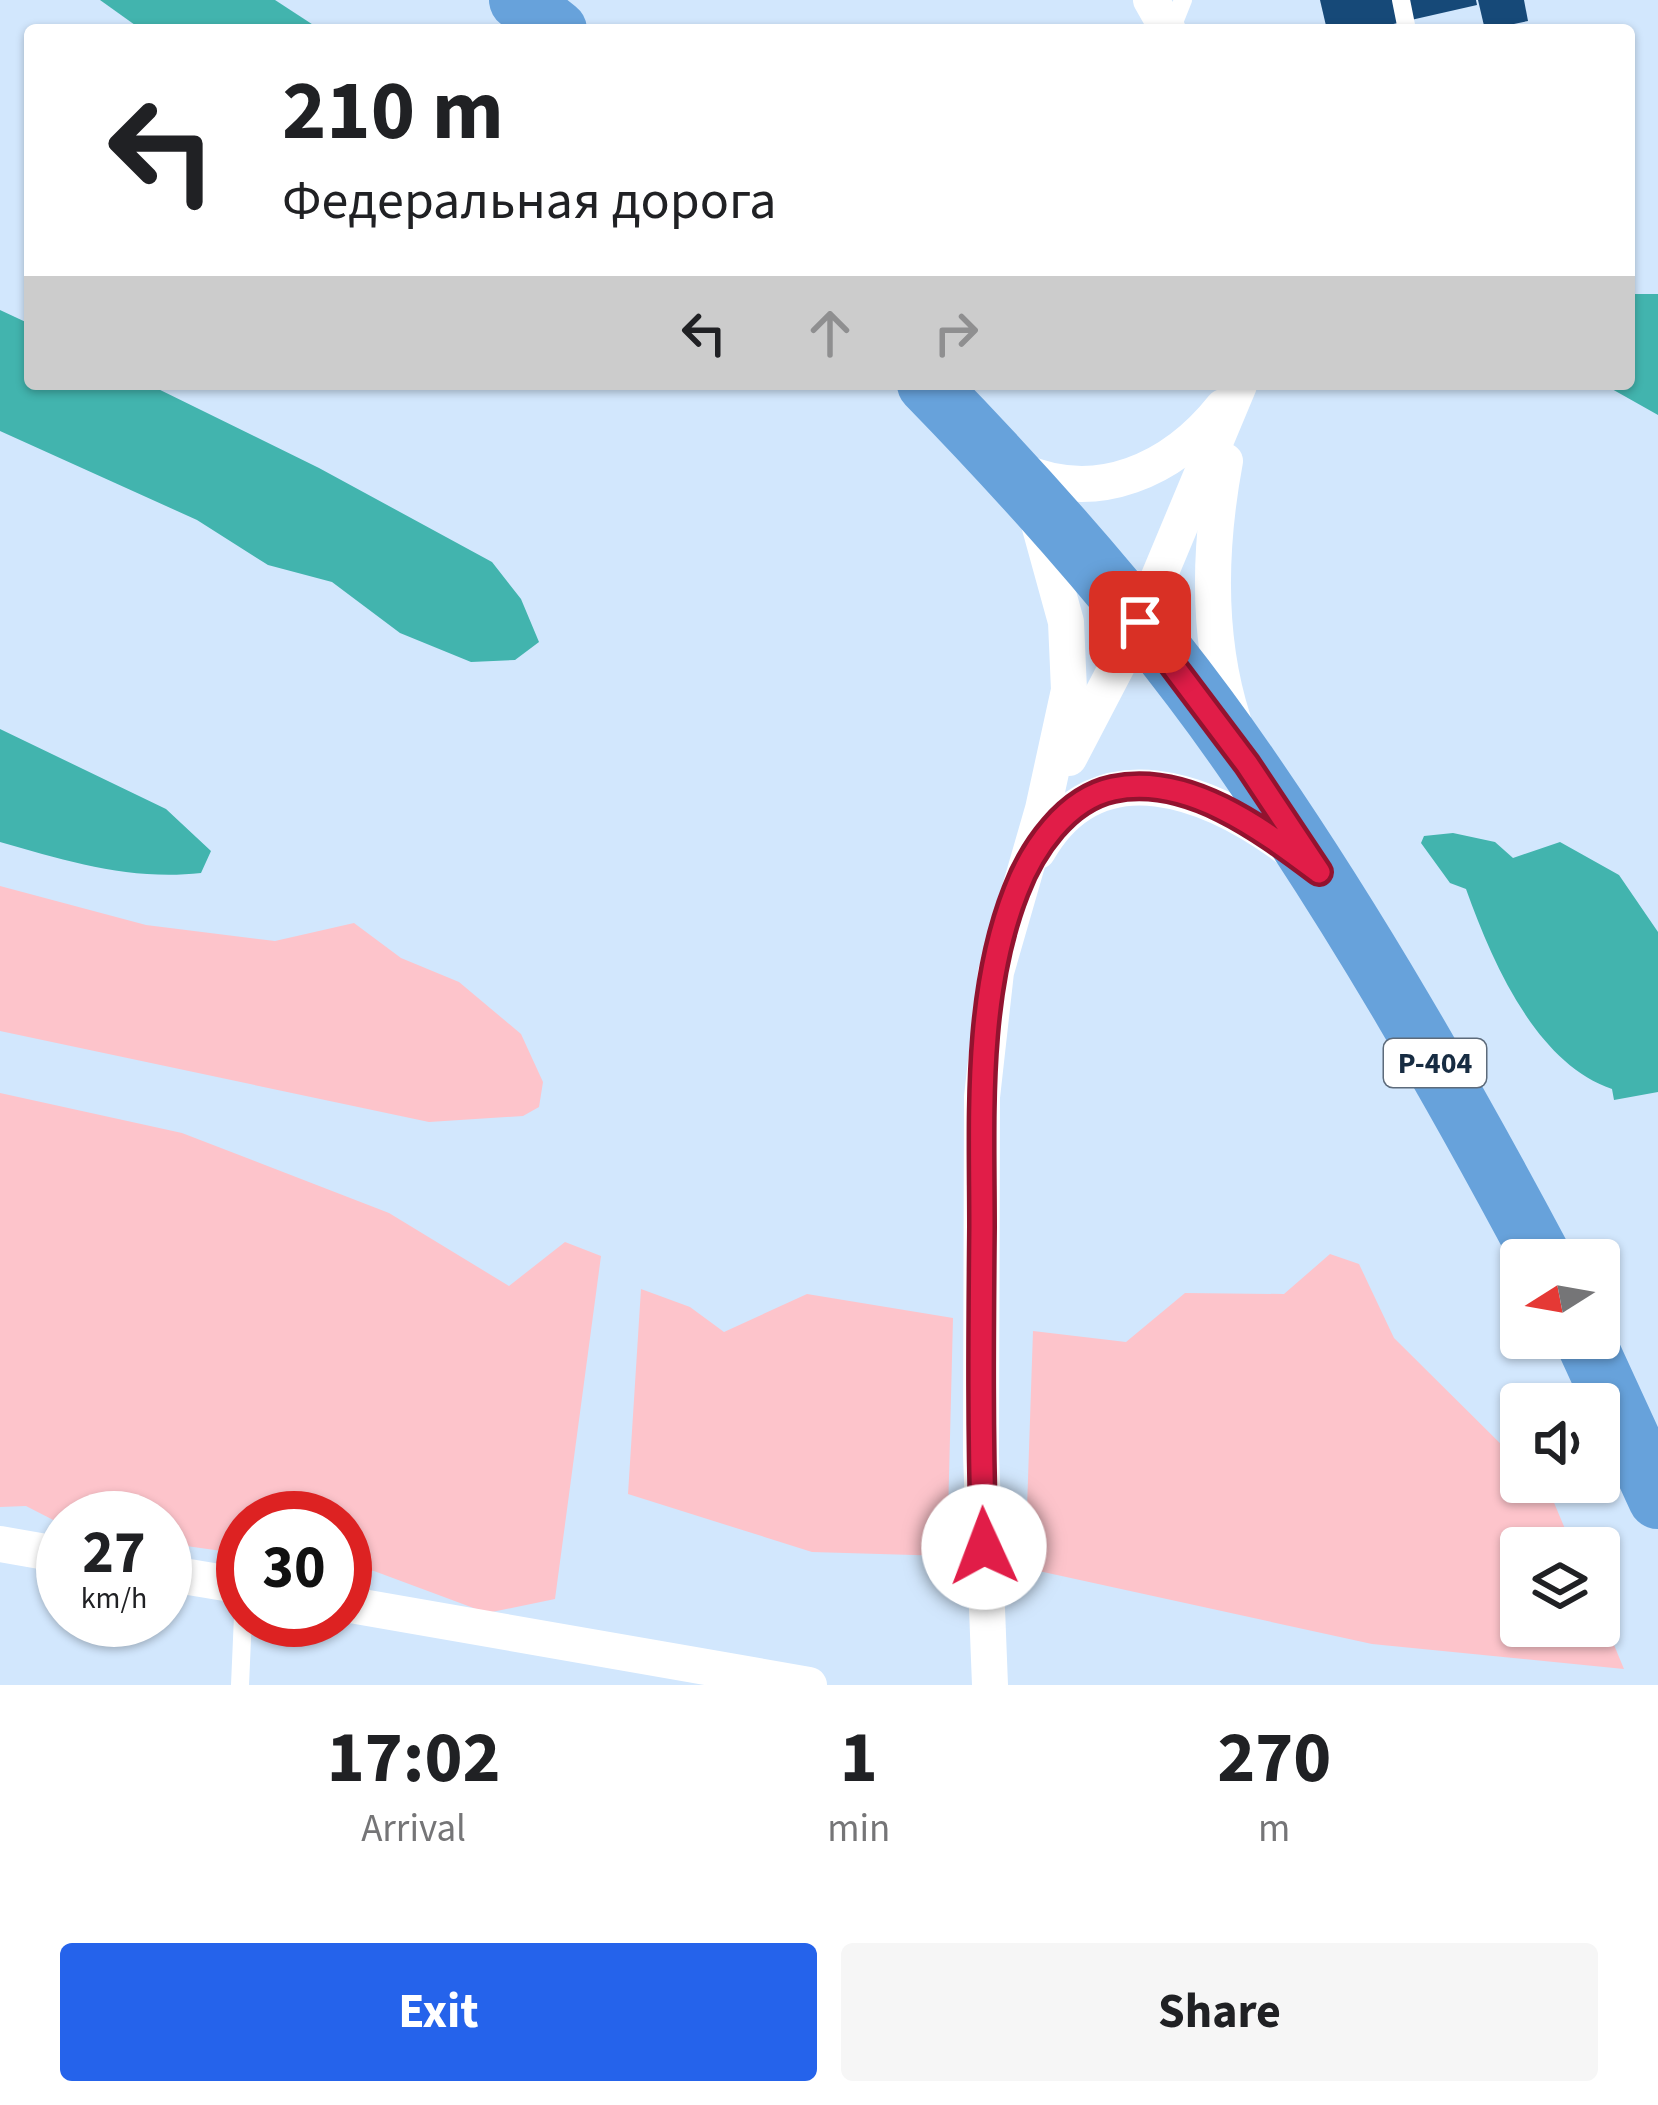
<!DOCTYPE html>
<html lang="en">
<head>
<meta charset="utf-8">
<style>
  :root { --surface:#fff; --page:#f6f6f6; --text:#202124; --muted:#757577; --accent:#2563eb }
  body { margin:0; font-family:"Source Sans 3",sans-serif; background:var(--page); color:var(--text); height:100vh; display:flex; flex-direction:column; font-size:45px; white-space:nowrap }
  * { box-sizing:border-box; margin:0 }
  p { font-size:39px; color:var(--muted) }
  .icon { flex:none; width:66px; height:66px; fill:none; stroke:currentColor; stroke-width:2; stroke-linecap:round; stroke-linejoin:round }
  .map { position:relative; height:1685px; overflow:hidden }
  .panel { display:flex; flex-direction:column; background:var(--surface); flex:1 }
  .panel>* { flex:none }
  .guide { position:absolute; left:24px; top:24px; width:1611px; height:366px; border-radius:12px; box-shadow:0 3px 9px #0004; background:#fff; color:var(--text); overflow:hidden }
  .needle { width:78px; rotate:259deg }
  .tools { position:absolute; left:1500px; top:1239px; display:grid; gap:24px }
  .tools a { display:grid; place-items:center; width:120px; height:120px; border-radius:12px; background:var(--surface); box-shadow:0 3px 9px #0004; font-size:60px }
  .speed { position:absolute; left:36px; top:1491px; display:flex; gap:24px; font-size:60px; font-weight:700; text-align:center }
  .speed>* { display:grid; place-content:center; width:156px; height:156px; border-radius:50%; background:var(--surface); box-shadow:0 3px 9px #0004; line-height:1 }
  .speed small { font-size:30px; font-weight:400 }
  .speed .limit { border:18px solid #d22; background:#fff; color:#111 }
  .pin { position:absolute; display:grid; place-items:center; width:102px; height:102px; color:#fff; margin:-51px; border-radius:24px; box-shadow:0 6px 18px #0006 }
  .me { position:absolute; width:132px; margin:-66px; rotate:358deg; stroke-linejoin:round; filter:drop-shadow(0 0 9px #0008) }
  .turn { display:flex; align-items:center; gap:42px; height:252px; padding:0 60px; font-size:54px }
  .turn .icon { width:156px; height:156px; stroke-width:2.5 }
  .turn b { display:block; font-size:84px; line-height:102px }
  .lanes { display:flex; align-items:center; height:114px; padding:0 60px; background:#0003; justify-content:center; gap:60px; direction:ltr }
  .lanes .off { opacity:.35 }
  .eta { display:flex; justify-content:space-evenly; align-items:center; height:204px; text-align:center }
  .eta b { font-size:72px; font-weight:700; line-height:84px }
  .cta { display:flex; gap:24px; margin-top:auto; padding:24px 60px }
  .cta a { flex:1; height:138px; border-radius:12px; background:var(--accent); color:#fff; font-size:48px; font-weight:700; line-height:138px; text-align:center }
  .cta a+a { background:var(--page); color:var(--text) }
  .map>svg:first-child { display:block }
  .green { fill:#fdc4cb }
  .water { fill:#42b4ae }
  .building { fill:#164978 }
  .lines { fill:none; stroke-linecap:round; stroke-linejoin:round }
  .service { stroke:#fff; stroke-width:18 }
  .minor { stroke:#fff; stroke-width:36 }
  .trunk { stroke:#67a2db; stroke-width:60 }
  .route-casing { stroke:#92132f; stroke-width:30 }
  .route { stroke:#e11d48; stroke-width:21 }
  .labels { text-anchor:middle; stroke-width:12; stroke-linejoin:round; paint-order:stroke }
  .shield { fill:#fff; stroke:#5d6b7b; stroke-width:3 }
  .shield-label { font-size:30px; font-weight:bold; fill:#172c42 }
</style>
</head>
<body>
<div class="map">
<svg width="1658" height="1685" viewBox="0 0 1658 1685">
  <rect width="100%" height="100%" fill="#d2e7fd"/>
  <g class="green">
    <path d="M0 886 146 925 275 941 354 923 401 958 459 982 521 1034 543 1082 539 1107 523 1116 429 1122 0 1031Z"/>
    <path d="M0 1093 182 1133 389 1213 509 1286 565 1242 601 1256 555 1599 487 1613 374 1571 345 1567V1518H243V1554L165 1543V1518H63V1525L26 1506 0 1507Z"/>
    <path d="M1330 1254 1359 1264 1394 1338 1521 1464V1482H1539L1550 1493 1573 1548H1521V1626H1599V1609L1624 1669 1372 1644 1025 1568 1033 1331 1126 1342 1185 1293 1284 1294Z"/>
    <path d="M641 1289 690 1307 724 1332 807 1294 953 1318 947 1556 812 1552 628 1494Z"/>
  </g>
  <g class="water">
    <path d="M100 0H275L321 30H142Z"/>
    <path d="M1629 294H1658V415L1603 384H1629Z"/>
    <path d="M0 310 30 324V384H148L319 468 492 562 521 599 539 642 515 660 471 662 400 633 332 582 268 565 197 520 0 431Z"/>
    <path d="M0 729 166 809 211 851 201 873C131 881 67 861 0 842Z"/>
    <path d="M1453 833 1495 842 1513 858 1560 842 1619 875 1658 932V1092L1614 1100 1612 1089C1536 1063 1493 964 1466 889L1450 883 1421 843 1424 836Z"/>
  </g>
  <g class="building">
    <path d="M1320 0H1476L1477 5 1367 30H1327Z"/>
    <path d="M1478 0H1524L1528 21 1485 30Z"/>
  </g>
  <g class="lines">
    <g class="service">
      <path d="M1401 0 1407 30"/>
      <path d="M1171 30 1183 0"/>
      <path d="M240 1685 243 1616"/>
    </g>
    <g class="minor">
      <path d="M1151 0 1168 30"/>
      <path d="M1225 461C1209 547 1206 636 1233 720"/>
      <path d="M1019 470C1097 505 1173 470 1223 407"/>
      <path d="M1069 758 1140 622 1239 385"/>
      <path d="M1038 851C1098 745 1211 791 1290 850"/>
      <path d="M0 1544 63 1555"/>
      <path d="M165 1573 243 1586"/>
      <path d="M345 1604 809 1685"/>
      <path d="M990 1685 981 1455 982 1097 996 972 1043 809 1069 690 1066 622 1039 524"/>
    </g>
    <g class="trunk">
      <path d="M519 0 557 30"/>
      <path d="M927 384C1043 503 1155 630 1249 767 1358 925 1453 1091 1543 1260"/>
      <path d="M1584 1338 1658 1499"/>
    </g>
  </g>
  <g class="lines">
    <defs>
      <path id="route" d="M984 1547C980 1440 981 1334 982 1227 982 1118 975 995 1016 891 1032 849 1066 799 1113 789 1188 773 1263 830 1319 872L1247 764 1140 622"/>
    </defs>
    <use href="#route" class="route-casing"/>
    <use href="#route" class="route"/>
  </g>
  <g class="labels">
    <rect class="shield" x="1384" y="1039" width="102" height="48" rx="9"/>
    <g class="shield-label">
      <text x="1435" y="1073">Р-404</text>
    </g>
  </g>
</svg>
<div class="tools">
<a><svg class="needle" viewBox="-14 -14 28 28"><path d="M0-13l5 13h-10z" fill="#e53935"/><path d="M0 13l5-13h-10z" fill="#757577"/></svg></a>
<a><svg class="icon" aria-label="sound" viewBox="0 0 24 24"><path d="M4 9h4l5-4v14l-5-4H4zM17 9q2 3 0 6"/></svg></a>
<a><svg class="icon" aria-label="layers" viewBox="0 0 24 24"><path d="M12 4l9 5-9 5-9-5zM3 14l9 5 9-5"/></svg></a>
</div>
<div class="speed"><div>27<small>km/h</small></div><div class="limit">30</div></div>
<div class="pin" style="left:1140px;top:622px;background:#d93025"><svg class="icon" aria-label="arrive" viewBox="0 0 24 24"><path d="M6 21V4h12l-3 4 3 4H6"/></svg></div>
<svg class="me" style="left:984px;top:1547px" viewBox="-20 -20 40 40"><circle r="19" fill="#fff"/><path d="M0-13L10 11 0 6-10 11z" fill="#e11d48"/></svg>
<div class="guide">
<div class="turn"><svg class="icon" aria-label="left" viewBox="0 0 24 24"><path d="M17 20v-9H6M10 6l-5 5 5 5"/></svg><div><b>210 m</b>Федеральная дорога</div></div>
<div class="lanes"><svg class="icon" aria-label="left" viewBox="0 0 24 24"><path d="M17 20v-9H6M10 6l-5 5 5 5"/></svg><svg class="icon off" aria-label="ahead" viewBox="0 0 24 24"><path d="M12 20V5M6 11l6-6 6 6"/></svg><svg class="icon off" aria-label="right" viewBox="0 0 24 24"><path d="M7 20v-9h11M14 6l5 5-5 5"/></svg></div>
</div>
</div>
<section class="panel">
<div class="eta">
<div><b>17:02</b><p>Arrival</p></div>
<div><b>1</b><p>min</p></div>
<div><b>270</b><p>m</p></div>
</div>
<div class="cta"><a>Exit</a><a>Share</a></div>
</section>
</body>
</html>
